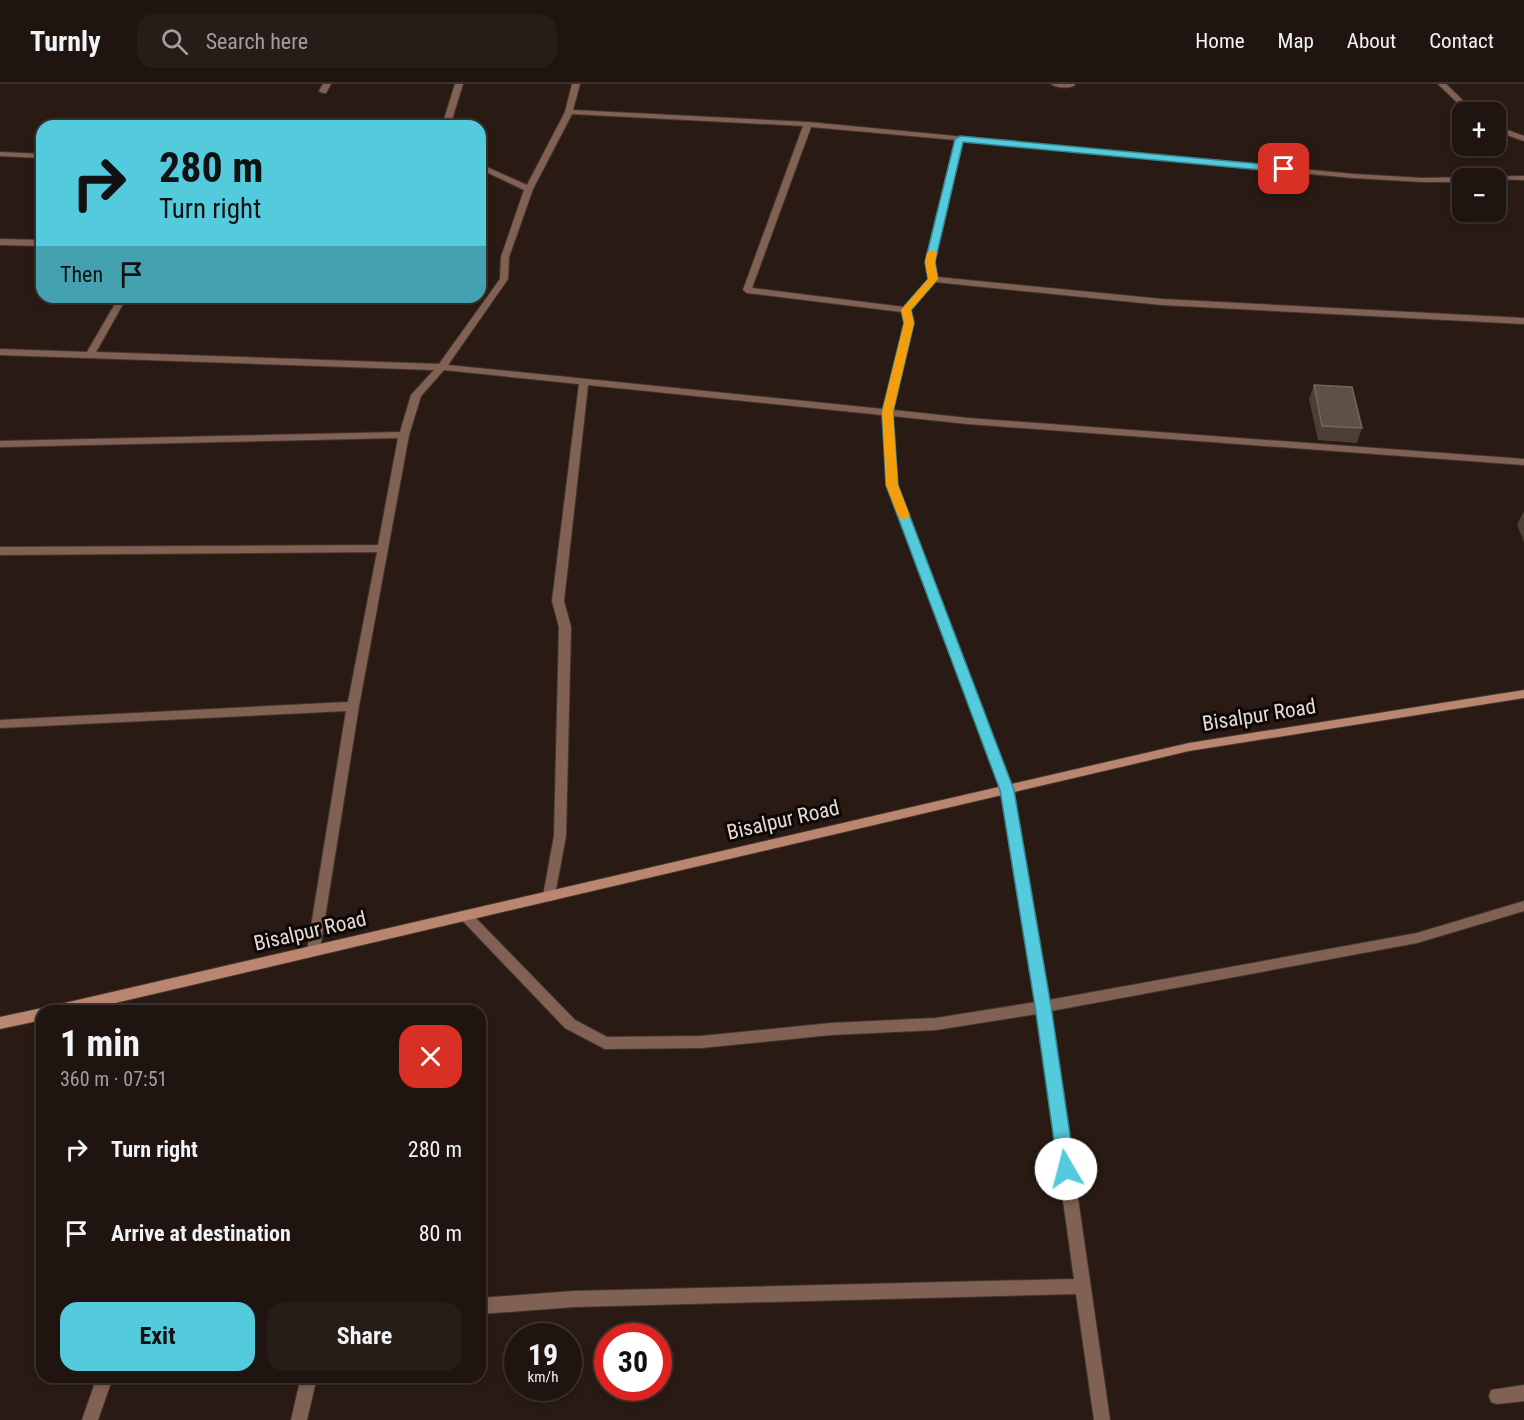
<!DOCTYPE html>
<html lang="en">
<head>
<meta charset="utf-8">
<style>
  :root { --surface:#1f140f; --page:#271d18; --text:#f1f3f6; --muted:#a19e9e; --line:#3c332f; --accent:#54cadd }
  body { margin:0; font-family:"Roboto Condensed",sans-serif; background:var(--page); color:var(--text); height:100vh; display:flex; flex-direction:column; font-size:22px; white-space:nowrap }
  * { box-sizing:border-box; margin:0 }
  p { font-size:20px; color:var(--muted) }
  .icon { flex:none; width:33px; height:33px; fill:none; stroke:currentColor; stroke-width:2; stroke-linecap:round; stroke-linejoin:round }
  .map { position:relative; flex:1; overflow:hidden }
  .drawer { position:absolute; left:36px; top:921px; width:450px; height:378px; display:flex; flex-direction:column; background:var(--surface); border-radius:18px; box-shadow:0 3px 9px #0003,0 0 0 2px var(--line) }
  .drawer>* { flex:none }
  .guide { position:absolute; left:36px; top:36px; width:450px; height:183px; border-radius:18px; box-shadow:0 3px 9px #0003,0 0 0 2px var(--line); background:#54cadd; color:#111; overflow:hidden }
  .tools { position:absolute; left:1452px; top:18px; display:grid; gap:12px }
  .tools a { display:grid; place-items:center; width:54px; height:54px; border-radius:12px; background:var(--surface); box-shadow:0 3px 9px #0003,0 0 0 2px var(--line); font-size:30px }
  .speed { position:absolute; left:504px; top:1239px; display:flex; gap:12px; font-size:30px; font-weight:700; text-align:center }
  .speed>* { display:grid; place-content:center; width:78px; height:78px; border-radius:50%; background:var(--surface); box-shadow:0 3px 9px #0003,0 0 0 2px var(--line); line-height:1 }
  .speed small { font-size:15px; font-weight:400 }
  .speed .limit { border:9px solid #d22; background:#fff; color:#111 }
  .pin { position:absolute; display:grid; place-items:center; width:51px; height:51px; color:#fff; margin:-26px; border-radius:12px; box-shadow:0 3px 9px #0006 }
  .me { position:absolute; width:66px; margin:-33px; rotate:352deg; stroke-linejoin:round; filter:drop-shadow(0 0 4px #0008) }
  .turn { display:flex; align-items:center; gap:21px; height:126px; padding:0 24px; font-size:27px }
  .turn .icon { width:78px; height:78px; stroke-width:2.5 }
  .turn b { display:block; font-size:42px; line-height:51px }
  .then { display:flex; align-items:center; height:57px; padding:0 24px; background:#0003; gap:12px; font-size:22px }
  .round { display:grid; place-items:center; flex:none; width:63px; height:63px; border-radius:18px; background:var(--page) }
  .head { display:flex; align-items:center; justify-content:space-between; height:102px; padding:0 24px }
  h1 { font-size:36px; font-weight:700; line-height:45px }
  .action { display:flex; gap:12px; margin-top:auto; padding:12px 24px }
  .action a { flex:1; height:69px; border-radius:18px; background:var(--accent); color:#111; font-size:24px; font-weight:700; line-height:69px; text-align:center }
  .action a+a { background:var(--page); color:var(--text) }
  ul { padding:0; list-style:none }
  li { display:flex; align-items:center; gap:18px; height:84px; padding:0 24px }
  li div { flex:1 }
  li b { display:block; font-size:22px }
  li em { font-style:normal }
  header { display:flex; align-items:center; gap:36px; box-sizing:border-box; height:84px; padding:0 30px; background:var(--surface); border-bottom:2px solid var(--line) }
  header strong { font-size:28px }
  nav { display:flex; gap:33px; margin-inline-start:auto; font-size:21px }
  .search { width:420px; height:54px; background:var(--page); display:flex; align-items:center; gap:15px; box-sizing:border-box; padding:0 21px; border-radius:18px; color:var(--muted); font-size:22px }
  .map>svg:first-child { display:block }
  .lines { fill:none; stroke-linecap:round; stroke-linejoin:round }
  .street-casing { stroke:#43362f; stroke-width:2 }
  .secondary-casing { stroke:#43362f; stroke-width:2 }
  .street { fill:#816153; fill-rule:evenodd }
  .secondary { fill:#ba866f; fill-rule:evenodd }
  .wall { fill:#4d3e36 }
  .building { fill:#5e4f47; stroke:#73645e; stroke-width:1.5 }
  .route { fill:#54cadd; stroke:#378390; stroke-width:1.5 }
  .slow { fill:#f59e0b }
  .labels { text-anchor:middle; stroke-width:6; stroke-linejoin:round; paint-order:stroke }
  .street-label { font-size:21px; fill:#e5dad6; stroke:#0d0705 }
</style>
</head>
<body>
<header>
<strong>Turnly</strong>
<div class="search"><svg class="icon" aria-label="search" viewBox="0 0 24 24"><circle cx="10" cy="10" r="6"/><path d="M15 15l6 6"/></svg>Search here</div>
<nav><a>Home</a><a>Map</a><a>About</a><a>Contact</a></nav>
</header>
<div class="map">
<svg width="1524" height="1336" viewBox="0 0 1524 1336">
  <rect width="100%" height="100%" fill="#291b14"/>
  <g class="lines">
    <defs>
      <g id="street">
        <path d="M323 0H331L326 9H323L319 7Z"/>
        <path d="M455 0H463L450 42H442Z"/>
        <path d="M572 0H580L573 26 808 38 1353 90 1423 94 1524 92V96L1462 94V98H1423L1353 94 963 57 934 178 937 193 1162 215 1524 234V240L1162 221 935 198 911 226 914 239 893 326 968 334 1524 375V381L968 340 892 332 897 401 1013 706 1049 916 1417 849 1524 817V827L1417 859 1051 927 1110 1336H1094L1076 1210 574 1223 480 1230V1214L574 1207 1074 1195 1037 930 936 946 831 951 701 964 605 965 565 944 458 832 460 828 465 827 470 828 575 936 607 953 701 952 831 939 936 934 1036 918 1001 706 887 401 882 331 588 301 564 517 571 543 566 752 554 816 549 817 544 816 543 812 554 752 559 543 552 517 579 300 444 286 421 312 409 351 359 622 319 871 314 872 309 871 307 867 346 627 0 644V636L348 618 377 468 0 471V463L378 461 398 354 0 363V357L400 348 411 311 434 286 0 271V265L87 268 119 213H127L96 268 439 280 500 195 501 173 524 106 480 85V80L527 101 565 28ZM572 30 803 42 743 206 747 209 902 228 904 239 883 325 448 281 508 195 509 173 533 105ZM811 43 956 56 926 178 929 195 904 223 752 204Z"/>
        <path d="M1051 0H1074L1075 1C1070 5 1056 4 1051 0Z"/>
        <path d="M1438 0H1446L1475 28H1467Z"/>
        <path d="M1496 42 1524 52V57L1496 47Z"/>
        <path d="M0 68 42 70V74L0 72Z"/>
        <path d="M0 155 42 156V162L0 161Z"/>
        <path d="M97 1293H113L98 1336H82Z"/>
        <path d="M301 1293H317L307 1336H291Z"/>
        <path d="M1524 1301V1317L1497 1320 1491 1318 1489 1312 1491 1306Z"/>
      </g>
      <g id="secondary">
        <path d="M1524 606V614L1189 667 81 927H49L51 923 56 921 1189 659Z"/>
        <path d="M42 924 47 927H42V936L0 945V933Z"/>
      </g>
    </defs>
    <use href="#street" class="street-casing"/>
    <use href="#secondary" class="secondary-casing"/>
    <use href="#street" class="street"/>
    <use href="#secondary" class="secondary"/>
  </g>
  <g class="wall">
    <path d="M1314 301 1362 344 1357 359 1318 356 1309 315Z"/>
    <path d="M1524 427V458L1517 441Z"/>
  </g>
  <path class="building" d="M1314 301 1352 303 1362 344 1322 342Z"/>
  <path class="route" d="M960 52 1284 82 1288 85 1284 88 963 58 935 178 938 195 911 226 914 239 893 328 898 401 1014 706 1051 922 1075 1085 1072 1091 1066 1093 1060 1091 1058 1085 1035 922 1000 706 886 401 882 328 904 239 901 226 928 195 925 178 955 55Z"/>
  <path class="slow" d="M932 166 937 169 935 178 938 195 911 226 914 239 893 328 898 401 910 432 904 436 898 432 886 401 882 328 904 239 901 226 928 195 925 178 927 169Z"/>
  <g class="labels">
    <g class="street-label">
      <text transform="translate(1259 631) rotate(-9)" y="7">Bisalpur Road</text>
      <text transform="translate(783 736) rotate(-13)" y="7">Bisalpur Road</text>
      <text transform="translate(310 847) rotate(-13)" y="7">Bisalpur Road</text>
    </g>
  </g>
</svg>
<div class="tools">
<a>+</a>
<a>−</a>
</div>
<div class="speed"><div>19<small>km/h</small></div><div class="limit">30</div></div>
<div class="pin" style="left:1284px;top:85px;background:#d93025"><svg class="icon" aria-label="arrive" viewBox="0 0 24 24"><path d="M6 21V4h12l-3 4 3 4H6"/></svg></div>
<svg class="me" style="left:1066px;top:1085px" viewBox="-20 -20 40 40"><circle r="19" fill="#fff"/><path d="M0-13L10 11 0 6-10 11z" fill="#54cadd"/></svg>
<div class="guide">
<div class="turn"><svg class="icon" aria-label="right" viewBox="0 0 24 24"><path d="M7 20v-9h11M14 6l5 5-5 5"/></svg><div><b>280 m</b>Turn right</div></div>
<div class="then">Then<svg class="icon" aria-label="arrive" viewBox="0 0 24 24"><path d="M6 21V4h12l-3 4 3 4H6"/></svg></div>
</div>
<section class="drawer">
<div class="head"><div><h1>1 min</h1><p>360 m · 07:51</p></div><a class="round" style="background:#d93025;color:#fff"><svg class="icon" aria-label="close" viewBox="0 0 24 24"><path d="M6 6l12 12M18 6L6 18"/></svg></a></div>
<ul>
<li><svg class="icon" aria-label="right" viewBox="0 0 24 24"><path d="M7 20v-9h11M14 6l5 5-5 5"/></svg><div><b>Turn right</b></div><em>280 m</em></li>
<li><svg class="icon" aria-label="arrive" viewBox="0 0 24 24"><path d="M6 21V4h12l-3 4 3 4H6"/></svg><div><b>Arrive at destination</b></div><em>80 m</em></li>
</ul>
<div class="action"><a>Exit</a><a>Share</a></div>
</section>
</div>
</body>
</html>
